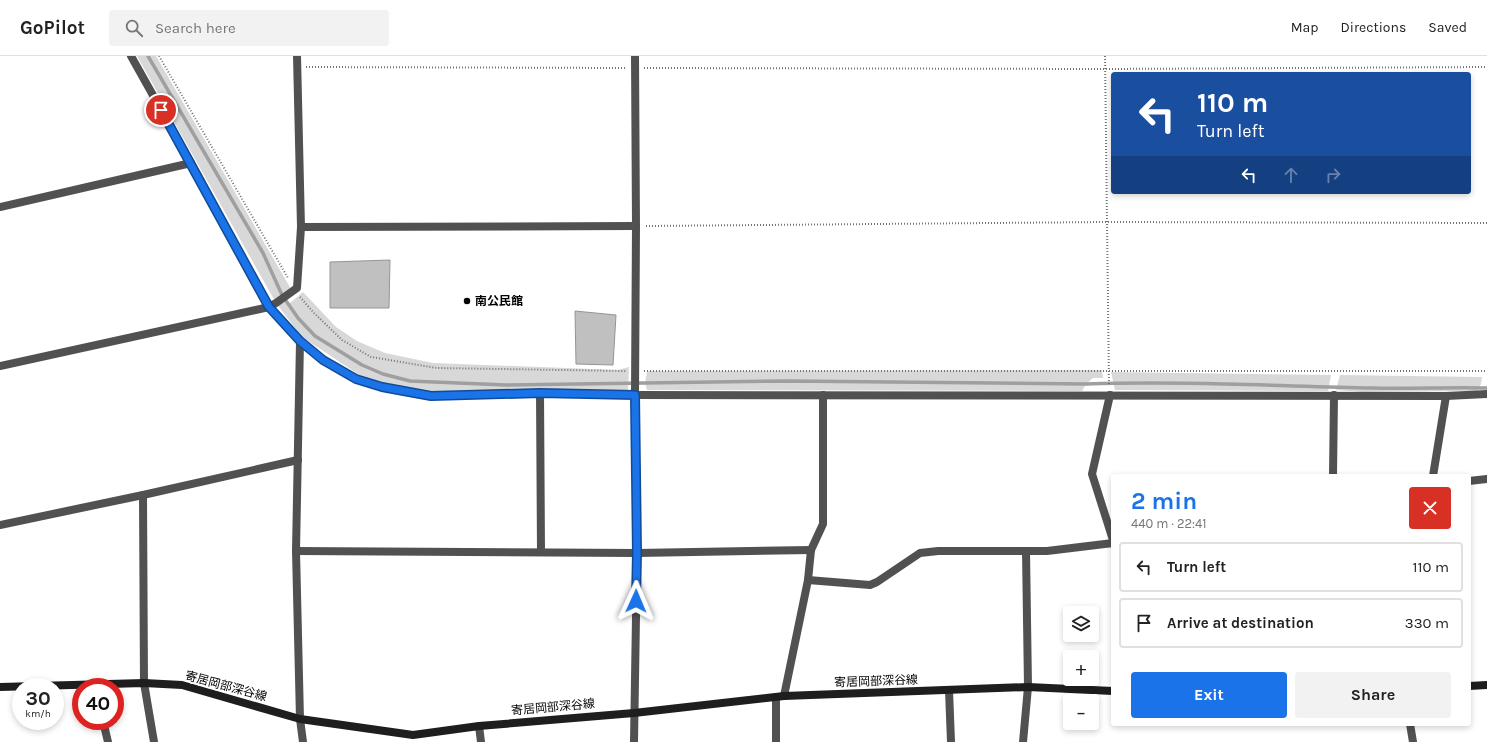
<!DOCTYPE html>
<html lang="en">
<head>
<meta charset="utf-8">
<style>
  :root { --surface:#fff; --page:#f2f2f2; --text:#222; --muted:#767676; --line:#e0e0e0; --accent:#1a73e8 }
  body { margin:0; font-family:Karla,"Noto Sans JP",sans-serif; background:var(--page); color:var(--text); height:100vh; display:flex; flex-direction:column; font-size:15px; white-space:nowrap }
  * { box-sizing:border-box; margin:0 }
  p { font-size:13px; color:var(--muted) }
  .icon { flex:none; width:22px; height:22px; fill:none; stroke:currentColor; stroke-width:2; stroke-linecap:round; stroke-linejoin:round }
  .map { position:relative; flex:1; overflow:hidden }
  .sheet { position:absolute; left:1111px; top:418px; width:360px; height:252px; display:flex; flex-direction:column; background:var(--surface); border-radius:4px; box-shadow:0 2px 6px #0003 }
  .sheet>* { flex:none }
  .guide { position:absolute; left:1111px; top:16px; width:360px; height:122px; border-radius:4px; box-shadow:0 2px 6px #0003; background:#1a4fa0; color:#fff; overflow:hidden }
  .controls { position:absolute; left:1063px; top:550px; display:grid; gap:8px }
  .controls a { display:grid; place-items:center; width:36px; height:36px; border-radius:4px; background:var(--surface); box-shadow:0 2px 6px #0003; font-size:20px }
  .speed { position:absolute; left:12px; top:622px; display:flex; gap:8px; font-size:20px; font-weight:700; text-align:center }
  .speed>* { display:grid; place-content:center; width:52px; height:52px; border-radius:50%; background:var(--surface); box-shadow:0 2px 6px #0003; line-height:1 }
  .speed small { font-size:10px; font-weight:400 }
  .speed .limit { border:6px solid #d22; background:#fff; color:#111 }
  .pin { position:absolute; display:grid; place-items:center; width:34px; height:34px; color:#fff; margin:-17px; border:2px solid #fff; border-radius:50%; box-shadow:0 1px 4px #0007 }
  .me { position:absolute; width:44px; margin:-22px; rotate:1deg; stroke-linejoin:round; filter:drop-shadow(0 0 3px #0008) }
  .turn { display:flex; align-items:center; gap:14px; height:84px; padding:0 20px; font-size:18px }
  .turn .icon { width:52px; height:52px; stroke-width:2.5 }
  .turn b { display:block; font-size:28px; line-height:34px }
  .lanes { display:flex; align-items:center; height:38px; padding:0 20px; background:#0003; justify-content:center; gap:20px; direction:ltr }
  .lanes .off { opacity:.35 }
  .round { display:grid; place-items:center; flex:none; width:42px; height:42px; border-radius:4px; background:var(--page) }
  .summary { display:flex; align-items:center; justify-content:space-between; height:68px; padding:0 20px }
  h1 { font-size:24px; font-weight:700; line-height:30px; color:var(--accent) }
  .primary-button { display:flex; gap:8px; margin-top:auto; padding:8px 20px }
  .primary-button a { flex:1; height:46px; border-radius:4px; background:var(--accent); color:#fff; font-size:16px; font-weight:700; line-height:46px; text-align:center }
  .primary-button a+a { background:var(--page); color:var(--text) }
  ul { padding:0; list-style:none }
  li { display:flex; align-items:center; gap:12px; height:50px; margin:0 8px 6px; padding:0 12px; border:2px solid var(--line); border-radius:4px }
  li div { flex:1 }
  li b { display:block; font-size:15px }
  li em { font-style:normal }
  header { display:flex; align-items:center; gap:24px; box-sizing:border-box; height:56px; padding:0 20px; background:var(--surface); border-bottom:1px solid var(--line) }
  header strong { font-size:19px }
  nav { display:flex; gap:22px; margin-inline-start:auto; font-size:14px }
  .search { width:280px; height:36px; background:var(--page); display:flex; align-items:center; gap:10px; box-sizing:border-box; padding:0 14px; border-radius:4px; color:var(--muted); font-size:15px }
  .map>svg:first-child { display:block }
  .green { fill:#d8d8d8; fill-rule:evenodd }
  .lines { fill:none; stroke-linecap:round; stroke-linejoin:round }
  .stream { stroke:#9f9f9f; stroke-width:3.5 }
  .building { fill:#c0c0c0; stroke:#959595 }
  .path { stroke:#737373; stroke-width:2; stroke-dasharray:1 2; stroke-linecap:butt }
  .minor { stroke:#515151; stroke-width:8 }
  .tertiary { stroke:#515151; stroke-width:8 }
  .secondary { stroke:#1e1e1e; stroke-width:8 }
  .route-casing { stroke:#114b97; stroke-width:10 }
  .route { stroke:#1a73e8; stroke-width:7 }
  .poi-dot { fill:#000; stroke:#fff; stroke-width:1.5 }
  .labels { text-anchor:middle; stroke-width:3.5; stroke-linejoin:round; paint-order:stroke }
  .poi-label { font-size:12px; font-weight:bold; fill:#000; stroke:#fff; text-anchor:start }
  .street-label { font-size:12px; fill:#000; stroke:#fff }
</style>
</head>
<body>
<header>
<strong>GoPilot</strong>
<div class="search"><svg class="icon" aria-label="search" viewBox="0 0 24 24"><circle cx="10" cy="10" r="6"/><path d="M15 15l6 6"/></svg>Search here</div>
<nav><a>Map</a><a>Directions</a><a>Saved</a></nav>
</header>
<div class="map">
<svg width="1487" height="686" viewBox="0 0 1487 686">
  <rect width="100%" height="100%" fill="#fff"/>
  <g class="green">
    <path d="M137 0H156L291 233 282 239 289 248 303 236 336 271 357 285 385 297 433 307 618 314 629 311 628 335 431 336 384 327 358 318 302 281 276 247Z"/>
    <path d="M1102 314 1103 322H1093L1086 328 1082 335 647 334 645 327 647 315ZM788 325 841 326H678Z"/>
    <path d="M1111 316 1331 319 1328 335 1115 334Z"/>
    <path d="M1340 319 1482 321 1481 328 1477 335 1362 336 1336 334Z"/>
  </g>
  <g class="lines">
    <path class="stream" d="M148 0 263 197 282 239 298 262 315 280 362 309 383 318 410 325 506 329 788 325 1086 328C1181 325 1276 330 1372 332 1410 333 1449 331 1487 332"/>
  </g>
  <g class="building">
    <path d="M390 204 389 252H330V206Z"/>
    <path d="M575 255 616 259 613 309 576 308Z"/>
  </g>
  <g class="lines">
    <g class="path">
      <path d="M159 0 288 222"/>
      <path d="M1105 0 1109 329"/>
      <path d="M306 11 626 12"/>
      <path d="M644 12 1105 13 1487 11"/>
      <path d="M646 170 1107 166 1487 167"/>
      <path d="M300 241 314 257 342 284 371 301 437 312 626 315"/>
      <path d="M644 315H1487"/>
    </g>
    <g class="minor">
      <path d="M131 0 191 107 269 251 300 285 323 304 356 323 382 331 431 340 540 337 635 339 1446 340 1487 338"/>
      <path d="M0 151 191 107"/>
      <path d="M301 171 636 170"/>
      <path d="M300 285 296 495 300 663 303 686"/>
      <path d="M0 310 269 251 276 247 297 232 301 171 297 0"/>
      <path d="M540 337 541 496"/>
      <path d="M1110 339 1092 418 1113 484"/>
      <path d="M1333 420 1334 339"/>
      <path d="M1433 420 1446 340"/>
      <path d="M1469 425 1487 423"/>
      <path d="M143 439 144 627 154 686"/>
      <path d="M0 469 143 439 298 404"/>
      <path d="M296 495 637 497 811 494"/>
      <path d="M808 524 870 529 877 526 920 497 938 495H1047L1113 487"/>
      <path d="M949 634 951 686"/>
      <path d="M784 640 808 524 811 494 823 468V339"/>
      <path d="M776 641V686"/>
      <path d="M103 665 108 686"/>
      <path d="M1410 668 1413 686"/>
      <path d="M479 670 481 686"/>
      <path d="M1023 686 1028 631 1026 495"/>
    </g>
    <path class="tertiary" d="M634 686 637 497 635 339 636 170 635 0"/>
    <g class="secondary">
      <path d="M1469 630 1487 629"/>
      <path d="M0 631 144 627 182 629 300 663 413 679 479 670 634 657 784 640 1028 631 1113 635"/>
    </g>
  </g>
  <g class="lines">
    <defs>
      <path id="route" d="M161 54 269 251 300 285 323 304 356 323 382 331 431 340 540 337 635 339 637 497 636 545"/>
    </defs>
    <use href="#route" class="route-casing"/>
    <use href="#route" class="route"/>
  </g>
  <circle class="poi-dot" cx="467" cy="245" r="4"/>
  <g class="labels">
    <g class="poi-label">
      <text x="475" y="249">南公民館</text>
    </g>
    <g class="street-label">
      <text transform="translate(876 625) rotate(-2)" y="4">寄居岡部深谷線</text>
      <text transform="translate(226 630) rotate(15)" y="4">寄居岡部深谷線</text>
      <text transform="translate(553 651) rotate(-5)" y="4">寄居岡部深谷線</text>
    </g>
  </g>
</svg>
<div class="controls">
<a><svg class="icon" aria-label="layers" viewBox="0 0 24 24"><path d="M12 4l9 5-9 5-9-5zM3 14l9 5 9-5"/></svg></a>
<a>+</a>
<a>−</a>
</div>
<div class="speed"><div>30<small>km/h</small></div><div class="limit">40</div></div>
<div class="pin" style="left:161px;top:54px;background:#d93025"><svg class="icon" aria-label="arrive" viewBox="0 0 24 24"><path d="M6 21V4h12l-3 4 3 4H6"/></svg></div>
<svg class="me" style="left:636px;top:545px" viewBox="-20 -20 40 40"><path d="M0-17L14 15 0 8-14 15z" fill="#1a73e8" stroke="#fff" stroke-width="4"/></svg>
<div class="guide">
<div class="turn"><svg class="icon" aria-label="left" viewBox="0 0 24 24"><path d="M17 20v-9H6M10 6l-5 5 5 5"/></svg><div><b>110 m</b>Turn left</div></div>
<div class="lanes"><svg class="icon" aria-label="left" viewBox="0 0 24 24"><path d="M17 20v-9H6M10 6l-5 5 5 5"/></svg><svg class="icon off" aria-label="ahead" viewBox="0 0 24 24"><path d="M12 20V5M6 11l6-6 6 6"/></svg><svg class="icon off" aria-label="right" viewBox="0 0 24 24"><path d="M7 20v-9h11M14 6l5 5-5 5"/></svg></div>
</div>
<section class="sheet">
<div class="summary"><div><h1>2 min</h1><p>440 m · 22:41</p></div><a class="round" style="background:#d93025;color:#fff"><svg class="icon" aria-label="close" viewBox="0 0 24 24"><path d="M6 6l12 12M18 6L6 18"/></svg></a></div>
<ul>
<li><svg class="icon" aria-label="left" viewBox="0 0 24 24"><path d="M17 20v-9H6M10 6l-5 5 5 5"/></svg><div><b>Turn left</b></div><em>110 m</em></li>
<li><svg class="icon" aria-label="arrive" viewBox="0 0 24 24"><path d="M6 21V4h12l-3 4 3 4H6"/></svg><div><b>Arrive at destination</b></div><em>330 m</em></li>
</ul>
<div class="primary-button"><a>Exit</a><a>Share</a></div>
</section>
</div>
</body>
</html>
